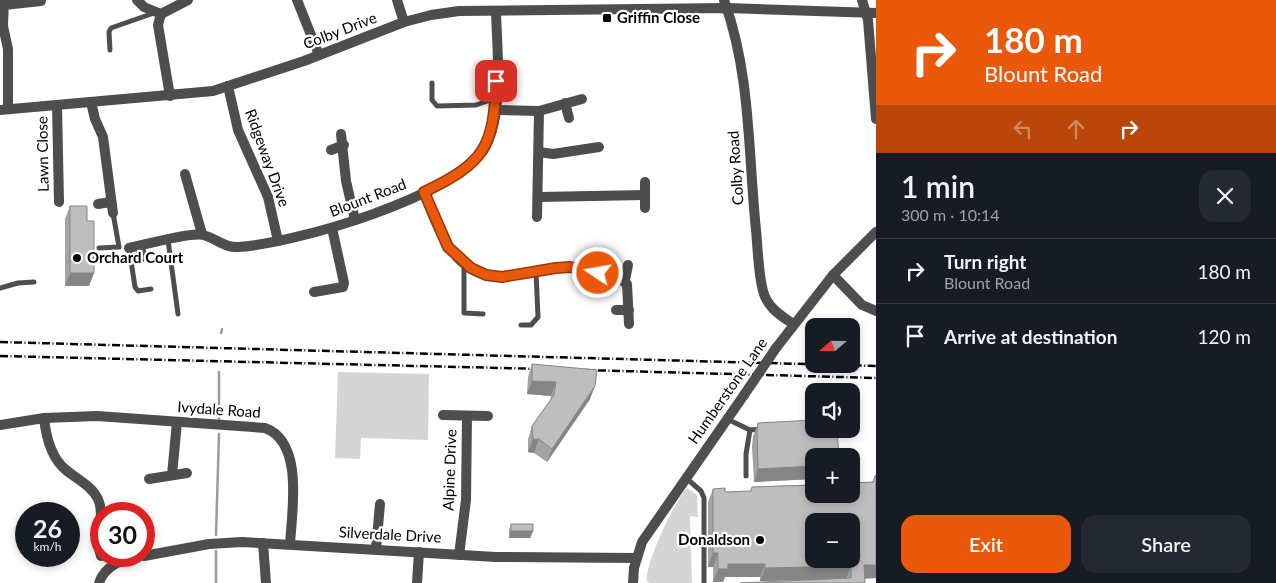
<!DOCTYPE html>
<html lang="en">
<head>
<meta charset="utf-8">
<style>
  :root { --surface:#171b24; --page:#242831; --text:#f1f3f6; --muted:#9ea1a6; --line:#363941; --accent:#ea580c }
  body { margin:0; font-family:Lato,sans-serif; background:var(--page); color:var(--text); height:100vh; display:flex; flex-direction:column; font-size:19px; white-space:nowrap }
  * { box-sizing:border-box; margin:0 }
  p { font-size:16px; color:var(--muted) }
  .icon { flex:none; width:28px; height:28px; fill:none; stroke:currentColor; stroke-width:2; stroke-linecap:round; stroke-linejoin:round }
  .map { position:relative; flex:1; overflow:hidden }
  .panel { display:flex; flex-direction:column; background:var(--surface); width:400px }
  .panel>* { flex:none }
  .hud { background:#ea580c; color:#fff; overflow:hidden }
  .needle { width:32px; rotate:250deg }
  .buttons { position:absolute; left:805px; top:318px; display:grid; gap:10px }
  .buttons a { display:grid; place-items:center; width:55px; height:55px; border-radius:10px; background:var(--surface); box-shadow:0 2px 8px #0003; font-size:25px }
  .speed { position:absolute; left:15px; top:502px; display:flex; gap:10px; font-size:25px; font-weight:700; text-align:center }
  .speed>* { display:grid; place-content:center; width:65px; height:65px; border-radius:50%; background:var(--surface); box-shadow:0 2px 8px #0003; line-height:1 }
  .speed small { font-size:12px; font-weight:400 }
  .speed .limit { border:8px solid #d22; background:#fff; color:#111 }
  .pin { position:absolute; display:grid; place-items:center; width:42px; height:42px; color:#fff; margin:-21px; border-radius:10px; box-shadow:0 2px 8px #0006 }
  .me { position:absolute; width:55px; margin:-28px; rotate:282deg; stroke-linejoin:round; filter:drop-shadow(0 0 4px #0008) }
  .turn { display:flex; align-items:center; gap:18px; height:105px; padding:0 25px; font-size:22px }
  .turn .icon { width:65px; height:65px; stroke-width:2.5 }
  .turn b { display:block; font-size:35px; line-height:42px }
  .lanes { display:flex; align-items:center; height:48px; padding:0 25px; background:#0003; justify-content:center; gap:25px; direction:ltr }
  .lanes .off { opacity:.35 }
  .round { display:grid; place-items:center; flex:none; width:52px; height:52px; border-radius:15px; background:var(--page) }
  .overview { display:flex; align-items:center; justify-content:space-between; height:85px; padding:0 25px }
  h1 { font-size:30px; font-weight:600; line-height:38px }
  .action { display:flex; gap:10px; margin-top:auto; padding:10px 25px }
  .action a { flex:1; height:58px; border-radius:15px; background:var(--accent); color:#fff; font-size:20px; font-weight:600; line-height:58px; text-align:center }
  .action a+a { background:var(--page); color:var(--text) }
  ul { padding:0; list-style:none }
  li { display:flex; align-items:center; gap:15px; height:65px; padding:0 25px; border-top:1px solid var(--line) }
  li div { flex:1 }
  li b { display:block; font-size:19px }
  li em { font-style:normal }
  main { display:flex; flex:1; min-height:0 }
  .map>svg:first-child { display:block }
  .green { fill:#d5d5d5 }
  .lines { fill:none; stroke-linecap:round; stroke-linejoin:round }
  .stream { stroke:#9c9c9c; stroke-width:2.5 }
  .service { stroke:#4e4e4e; stroke-width:5 }
  .minor { stroke:#4e4e4e; stroke-width:10 }
  .tertiary { stroke:#4e4e4e; stroke-width:10 }
  .rail { stroke:#000; stroke-width:2.5; stroke-dasharray:8 2.5 1 2.5; stroke-linecap:butt }
  .tertiary-bridge { stroke:#4e4e4e; stroke-width:10 }
  .wall { fill:#a3a3a3 }
  .shaded-wall { fill:#858585 }
  .building { fill:#bebebe; stroke:#858585; fill-rule:evenodd }
  .route-casing { stroke:#983908; stroke-width:12 }
  .route { stroke:#ea580c; stroke-width:9 }
  .poi-dot { fill:#000; stroke:#fff; stroke-width:2 }
  .labels { text-anchor:middle; stroke-width:4.5; stroke-linejoin:round; paint-order:stroke }
  .poi-label { font-size:15px; font-weight:bold; fill:#000; stroke:#fff; text-anchor:start }
  .street-label { font-size:15px; fill:#000; stroke:#fff }
</style>
</head>
<body>
<main>
<div class="map">
<svg width="876" height="583" viewBox="0 0 876 583">
  <rect width="100%" height="100%" fill="#fff"/>
  <g class="green">
    <path d="M338 372 429 374 428 440 361 438 360 459 335 458Z"/>
    <path d="M687 488 697 495 698 517 690 516 692 583H649L647 581C644 565 676 499 687 488Z"/>
  </g>
  <g class="lines">
    <g class="stream">
      <path d="M221 333 222 329"/>
      <path d="M219 419V372"/>
      <path d="M216 535 219 434"/>
      <path d="M216 551V583"/>
    </g>
    <g class="service">
      <path d="M110 50 109 32 111 28 154 13"/>
      <path d="M432 83V100L437 106 476 105 496 98"/>
      <path d="M168 240 178 314"/>
      <path d="M99 248 119 247 113 213"/>
      <path d="M129 248 135 287 138 291 151 289"/>
      <path d="M464 264V313L483 314"/>
      <path d="M0 288 18 283 34 282"/>
      <path d="M521 325H531L538 317 536 272"/>
      <path d="M727 419 750 430 761 429"/>
      <path d="M746 476V454L750 430"/>
      <path d="M686 478 701 491 704 498V583"/>
    </g>
    <g class="minor">
      <path d="M4 0 3 26 8 49V109"/>
      <path d="M137 0 144 7 161 14"/>
      <path d="M297 0 319 55"/>
      <path d="M397 0 404 22"/>
      <path d="M724 0C751 74 748 153 756 230 758 250 758 272 763 291 767 307 780 315 793 324"/>
      <path d="M862 0 868 20 876 119"/>
      <path d="M4 5 41 1"/>
      <path d="M228 86 238 130 268 197 278 241"/>
      <path d="M170 96 158 25 161 14 188 0"/>
      <path d="M91 102 95 119 103 137 113 213"/>
      <path d="M565 103 569 118"/>
      <path d="M57 105 59 202"/>
      <path d="M0 110 213 91 304 61 404 22 431 15 459 11 727 8 876 13"/>
      <path d="M495 110 539 111 582 99"/>
      <path d="M341 134 346 181 355 220"/>
      <path d="M331 150 344 145"/>
      <path d="M539 152 553 154 599 147"/>
      <path d="M185 174 202 234"/>
      <path d="M424 192C438 229 455 280 504 276 526 275 547 267 568 267 586 268 603 275 620 279L627 284 629 324"/>
      <path d="M539 197 645 195"/>
      <path d="M98 204 111 202"/>
      <path d="M645 208V182"/>
      <path d="M537 217 539 111"/>
      <path d="M140 246 142 257"/>
      <path d="M129 248C144 245 190 232 203 235 216 238 224 248 238 247 293 244 460 196 486 146 504 110 497 51 496 11"/>
      <path d="M833 275 862 305 876 311"/>
      <path d="M625 280 628 265"/>
      <path d="M314 292 343 287 344 283 332 228"/>
      <path d="M616 310H629"/>
      <path d="M443 415 488 416"/>
      <path d="M44 418 97 416 265 428C304 442 292 511 290 544"/>
      <path d="M0 425 44 418C46 437 51 458 66 470 77 479 92 486 98 499 106 516 94 538 101 556"/>
      <path d="M172 475 177 422"/>
      <path d="M149 479 187 473"/>
      <path d="M263 543 266 583"/>
      <path d="M376 549 380 504"/>
      <path d="M459 555 466 500 467 416"/>
      <path d="M144 556 209 544 242 542 496 557 636 558"/>
      <path d="M99 583C105 565 123 559 140 556"/>
      <path d="M417 583 419 552"/>
    </g>
    <g class="tertiary">
      <path d="M776 348 833 275 876 232"/>
      <path d="M633 583 634 568 642 542 744 395"/>
    </g>
    <g class="rail">
      <path d="M0 342 876 366"/>
      <path d="M0 356 544 369"/>
      <path d="M584 370 876 378"/>
    </g>
    <path class="tertiary-bridge" d="M744 395 776 348"/>
  </g>
  <g class="wall">
    <path d="M70 206 87 221 94 273 89 286H65V219Z"/>
    <path d="M532 364 590 399 547 462 534 453 528 452V439L532 426 550 401 551 396 527 394 528 377Z"/>
    <path d="M758 423 814 456V479L754 482 752 447 753 436Z"/>
    <path d="M876 475V578L760 581V577H725L723 582H713V567H708V502L713 489 725 492 750 491 752 487 872 482Z"/>
    <path d="M511 524 533 531 530 538H509V530Z"/>
  </g>
  <g class="shaded-wall">
    <path d="M70 273H94L89 286H65Z"/>
    <path d="M532 381 556 382 551 396 527 394Z"/>
    <path d="M595 386 590 399 547 462 552 449Z"/>
    <path d="M533 439H539L534 453 528 452Z"/>
    <path d="M814 466V479L754 482 758 469Z"/>
    <path d="M511 531H533L530 538H509Z"/>
    <path d="M713 553H718L713 567H708Z"/>
    <path d="M728 564H765L760 577H725L723 582H713L718 569Z"/>
    <path d="M864 565H876V578L860 579Z"/>
    <path d="M851 566 846 579 760 581 765 568Z"/>
  </g>
  <g class="building">
    <path d="M70 206H87V221H94V273H70Z"/>
    <path d="M532 364 597 370 595 386 552 449 539 439H533L532 426 554 395 556 382 532 381Z"/>
    <path d="M814 420V429H837L839 456H814V466L758 469 757 433 758 423Z"/>
    <path d="M876 475V565H864L865 583H740L851 578V566L765 568V564H728V569H718V553H713V489L725 488V492L751 491 752 487 814 485V494H851V483L873 482 875 476ZM814 521H851V559H814Z"/>
    <rect x="511" y="524" width="22" height="7"/>
  </g>
  <g class="lines">
    <defs>
      <path id="route" d="M496 81C494 148 484 163 424 192L448 247 471 268 486 275 502 277 556 268 570 267 598 273"/>
    </defs>
    <use href="#route" class="route-casing"/>
    <use href="#route" class="route"/>
  </g>
  <g class="poi-dot">
    <rect x="602" y="13" width="10" height="10" rx="2.5"/>
    <circle cx="77" cy="258" r="5"/>
    <circle cx="760" cy="540" r="5"/>
  </g>
  <g class="labels">
    <g class="poi-label">
      <text x="617" y="23">Griffin Close</text>
      <text x="87" y="263">Orchard Court</text>
      <text x="750" y="545" text-anchor="end">Donaldson</text>
    </g>
    <g class="street-label">
      <text transform="translate(340 31) rotate(-21)" y="5">Colby Drive</text>
      <text transform="translate(43 154) rotate(-91)" y="5">Lawn Close</text>
      <text transform="translate(267 158) rotate(70)" y="5">Ridgeway Drive</text>
      <text transform="translate(736 168) rotate(-94)" y="5">Colby Road</text>
      <text transform="translate(368 198) rotate(-21)" y="5">Blount Road</text>
      <text transform="translate(728 391) rotate(-55)" y="5">Humberstone Lane</text>
      <text transform="translate(219 410) rotate(4)" y="5">Ivydale Road</text>
      <text transform="translate(450 470) rotate(-88)" y="5">Alpine Drive</text>
      <text transform="translate(390 535) rotate(3)" y="5">Silverdale Drive</text>
    </g>
  </g>
</svg>
<div class="buttons">
<a><svg class="needle" viewBox="-14 -14 28 28"><path d="M0-13l5 13h-10z" fill="#e53935"/><path d="M0 13l5-13h-10z" fill="#9ea1a6"/></svg></a>
<a><svg class="icon" aria-label="sound" viewBox="0 0 24 24"><path d="M4 9h4l5-4v14l-5-4H4zM17 9q2 3 0 6"/></svg></a>
<a>+</a>
<a>−</a>
</div>
<div class="speed"><div>26<small>km/h</small></div><div class="limit">30</div></div>
<div class="pin" style="left:496px;top:81px;background:#d93025"><svg class="icon" aria-label="arrive" viewBox="0 0 24 24"><path d="M6 21V4h12l-3 4 3 4H6"/></svg></div>
<svg class="me" style="left:598px;top:273px" viewBox="-20 -20 40 40"><circle r="17" fill="#ea580c" stroke="#fff" stroke-width="3"/><path d="M0-11L8 9 0 5-8 9z" fill="#fff"/></svg>
</div>
<section class="panel">
<div class="hud">
<div class="turn"><svg class="icon" aria-label="right" viewBox="0 0 24 24"><path d="M7 20v-9h11M14 6l5 5-5 5"/></svg><div><b>180 m</b>Blount Road</div></div>
<div class="lanes"><svg class="icon off" aria-label="left" viewBox="0 0 24 24"><path d="M17 20v-9H6M10 6l-5 5 5 5"/></svg><svg class="icon off" aria-label="ahead" viewBox="0 0 24 24"><path d="M12 20V5M6 11l6-6 6 6"/></svg><svg class="icon" aria-label="right" viewBox="0 0 24 24"><path d="M7 20v-9h11M14 6l5 5-5 5"/></svg></div>
</div>
<div class="overview"><div><h1>1 min</h1><p>300 m · 10:14</p></div><a class="round"><svg class="icon" aria-label="close" viewBox="0 0 24 24"><path d="M6 6l12 12M18 6L6 18"/></svg></a></div>
<ul>
<li><svg class="icon" aria-label="right" viewBox="0 0 24 24"><path d="M7 20v-9h11M14 6l5 5-5 5"/></svg><div><b>Turn right</b><p>Blount Road</p></div><em>180 m</em></li>
<li><svg class="icon" aria-label="arrive" viewBox="0 0 24 24"><path d="M6 21V4h12l-3 4 3 4H6"/></svg><div><b>Arrive at destination</b></div><em>120 m</em></li>
</ul>
<div class="action"><a>Exit</a><a>Share</a></div>
</section>
</main>
</body>
</html>
